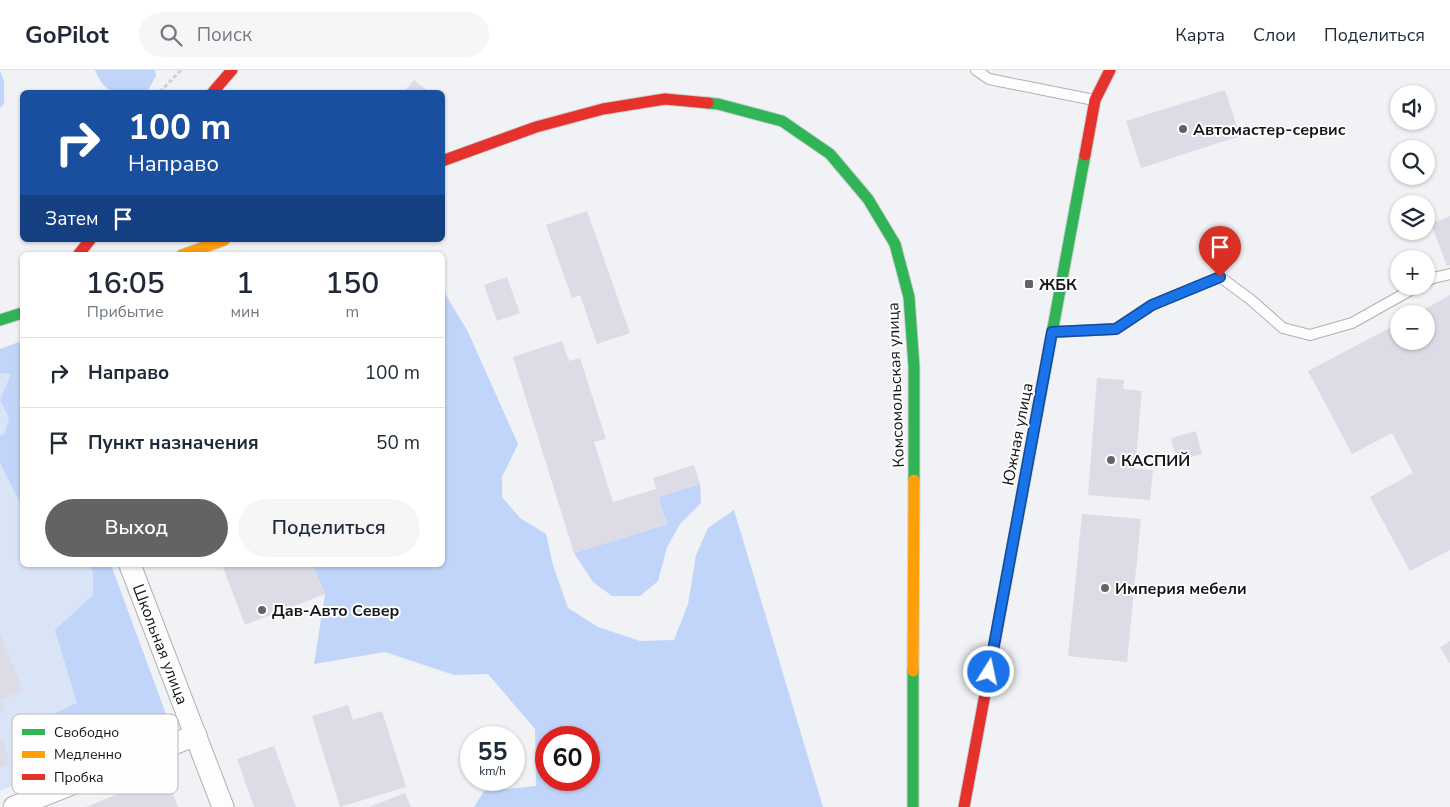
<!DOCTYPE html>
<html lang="ru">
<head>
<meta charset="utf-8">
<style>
  :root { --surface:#fff; --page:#f6f6f7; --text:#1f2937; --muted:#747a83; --line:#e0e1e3; --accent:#626365 }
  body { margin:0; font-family:"Nunito Sans",sans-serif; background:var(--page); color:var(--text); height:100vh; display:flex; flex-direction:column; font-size:19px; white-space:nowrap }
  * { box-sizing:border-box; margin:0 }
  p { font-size:16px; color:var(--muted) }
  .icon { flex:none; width:28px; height:28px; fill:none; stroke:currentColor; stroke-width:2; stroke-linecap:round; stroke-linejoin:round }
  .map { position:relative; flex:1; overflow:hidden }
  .side { position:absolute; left:20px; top:182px; width:425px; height:315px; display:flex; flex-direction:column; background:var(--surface); border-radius:8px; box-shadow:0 1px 4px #0004 }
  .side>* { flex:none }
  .top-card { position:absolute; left:20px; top:20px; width:425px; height:152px; border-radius:8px; box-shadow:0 1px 4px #0004; background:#1a4fa0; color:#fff; overflow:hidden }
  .controls { position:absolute; left:1390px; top:15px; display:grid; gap:10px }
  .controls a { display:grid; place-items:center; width:45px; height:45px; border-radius:50%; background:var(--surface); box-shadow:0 1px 4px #0004; font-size:25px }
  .speed { position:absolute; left:460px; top:656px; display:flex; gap:10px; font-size:25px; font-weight:700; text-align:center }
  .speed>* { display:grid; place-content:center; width:65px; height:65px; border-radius:50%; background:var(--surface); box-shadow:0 1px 4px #0004; line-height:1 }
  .speed small { font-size:12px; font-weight:400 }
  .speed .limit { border:8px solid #d22; background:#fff; color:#111 }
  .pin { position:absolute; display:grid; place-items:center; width:42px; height:42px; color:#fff; margin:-51px -21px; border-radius:50% 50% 50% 0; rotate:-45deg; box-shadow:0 0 5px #0007 }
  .pin .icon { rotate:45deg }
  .me { position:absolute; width:55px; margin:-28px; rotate:10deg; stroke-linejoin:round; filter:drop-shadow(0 0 4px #0008) }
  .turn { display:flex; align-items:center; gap:18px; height:105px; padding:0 25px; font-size:22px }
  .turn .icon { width:65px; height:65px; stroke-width:2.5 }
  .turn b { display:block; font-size:35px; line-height:42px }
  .then { display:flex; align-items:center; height:48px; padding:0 25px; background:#0003; gap:10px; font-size:19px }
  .eta { display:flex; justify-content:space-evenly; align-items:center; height:85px; text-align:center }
  .eta b { font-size:30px; font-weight:600; line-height:35px }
  .action { display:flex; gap:10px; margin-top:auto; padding:10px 25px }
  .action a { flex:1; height:58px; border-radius:30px; background:var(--accent); color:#fff; font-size:20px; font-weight:600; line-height:58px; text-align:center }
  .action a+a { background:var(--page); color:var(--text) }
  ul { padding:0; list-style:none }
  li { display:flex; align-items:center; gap:15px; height:70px; padding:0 25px; border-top:1px solid var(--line) }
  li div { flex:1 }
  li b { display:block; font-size:19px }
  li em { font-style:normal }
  header { display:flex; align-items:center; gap:30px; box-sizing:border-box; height:70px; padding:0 25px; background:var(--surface); border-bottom:1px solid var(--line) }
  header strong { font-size:24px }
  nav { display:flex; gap:28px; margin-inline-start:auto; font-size:18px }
  .search { width:350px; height:45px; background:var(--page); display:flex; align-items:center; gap:12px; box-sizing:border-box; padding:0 18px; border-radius:28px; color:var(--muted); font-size:19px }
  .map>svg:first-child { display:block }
  .green { fill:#d9e4f6 }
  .forest { fill:#c0d5f9; fill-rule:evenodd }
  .building { fill:#dddbe6 }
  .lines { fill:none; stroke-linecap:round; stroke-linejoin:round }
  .lane-casing { stroke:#afb1b3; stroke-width:12 }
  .street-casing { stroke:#afb1b3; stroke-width:23 }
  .fast-casing { stroke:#cfd0d1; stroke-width:13 }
  .slow-casing { stroke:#cfd0d1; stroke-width:13 }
  .jam-casing { stroke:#cfd0d1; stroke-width:13 }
  .path { stroke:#d1d1d2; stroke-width:3; stroke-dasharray:4 2.5; stroke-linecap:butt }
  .lane { stroke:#fdfdfe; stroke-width:10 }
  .street { stroke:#fdfdfe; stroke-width:21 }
  .fast { stroke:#30b455; stroke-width:11 }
  .slow { stroke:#ff9f0a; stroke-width:11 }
  .jam { stroke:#e5322d; stroke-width:11 }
  .route-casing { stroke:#114b97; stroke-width:12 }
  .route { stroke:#1a73e8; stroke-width:9 }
  .poi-dot { fill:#626365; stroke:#fefefe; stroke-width:2 }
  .labels { text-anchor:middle; stroke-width:4; stroke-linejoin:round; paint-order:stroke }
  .poi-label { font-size:16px; font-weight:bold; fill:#151618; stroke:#fefefe; text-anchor:start }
  .street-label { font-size:16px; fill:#151618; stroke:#fefefe }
  .key { fill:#fefefe; stroke:#b8b8b9; stroke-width:1 }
  .key-label { font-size:14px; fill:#151618 }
</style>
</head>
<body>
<header>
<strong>GoPilot</strong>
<div class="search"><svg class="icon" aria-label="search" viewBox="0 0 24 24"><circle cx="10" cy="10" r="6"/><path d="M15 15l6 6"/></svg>Поиск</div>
<nav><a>Карта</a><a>Слои</a><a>Поделиться</a></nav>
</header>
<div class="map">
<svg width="1450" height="737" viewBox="0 0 1450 737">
  <rect width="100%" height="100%" fill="#f0f2f5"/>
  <path class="green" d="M22 271V495H111L167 647 0 721V279Z"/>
  <g class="forest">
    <path d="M0 0 4 11V34L0 38Z"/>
    <path d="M95 0H155L156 6 147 22C121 23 106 28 95 0Z"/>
    <path d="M443 220 468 262 518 374 502 407V427L520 448 546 464 553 495 568 538 598 557 640 571 674 570 688 534 696 485 708 458 734 440 823 737H474L484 721 536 716 535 659 488 604 454 605 385 582 314 594 325 524 313 495H442ZM546 668H589V710H546Z"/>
    <path d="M22 271V437L0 393V366L4 365 9 348 0 330 11 304 0 303V279Z"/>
    <path d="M700 414 701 433 680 454 667 477 658 511 640 526H612L593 512 574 483 667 454 658 427Z"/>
    <path d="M89 495H111L167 647 43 702 28 655 77 633 55 560 93 525V502Z"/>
  </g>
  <g class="building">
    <path d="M414 10 429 22H404Z"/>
    <path d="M1225 20 1240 66 1141 98 1126 51Z"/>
    <path d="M587 141 630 263 597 274 580 225 572 228 546 155Z"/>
    <path d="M1450 146V195L1447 196 1431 154Z"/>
    <path d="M507 207 520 243 497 251 484 215Z"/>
    <path d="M1450 225V480L1410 501 1370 427 1413 403 1392 363 1352 384 1308 301 1399 253V271H1426V244H1416Z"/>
    <path d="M562 271 569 291 580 288 606 369 594 372 613 432 656 419 653 408 694 395 700 414 658 427 667 454 574 483 513 287Z"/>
    <path d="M1097 308 1124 310 1123 319 1142 321 1135 399 1153 400 1150 430 1088 425Z"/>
    <path d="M1196 361 1202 384 1177 391 1171 368Z"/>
    <path d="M1082 444 1141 449 1127 592 1068 586Z"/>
    <path d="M222 495H313L325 524 245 555Z"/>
    <path d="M0 564 23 621 0 630 5 642 0 644Z"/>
    <path d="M1450 571V594L1440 577Z"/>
    <path d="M348 635 353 650 382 641 406 717 340 737 312 646Z"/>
    <path d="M2 668 10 693 0 697V669Z"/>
    <path d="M274 676 296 737H254L237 689Z"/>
    <path d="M165 705 178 737H86Z"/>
    <path d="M405 723 411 737H369Z"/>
  </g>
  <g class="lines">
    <defs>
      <g id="lane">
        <path d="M976 0 989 9 1094 30"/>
        <path d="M1426 212 1433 208 1450 204"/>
        <path d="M1053 262 1115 259 1152 235 1220 207 1250 229 1283 258 1310 265 1352 253 1418 216"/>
      </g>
      <g id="street">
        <path d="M130 495 223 737"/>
        <path d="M14 737 196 665"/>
      </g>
      <g id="fast">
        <path d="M708 33 718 34 782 51 830 84 868 129 895 174 909 227 914 297V410"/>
        <path d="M0 250 22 243"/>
        <path d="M1007 506 1085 85"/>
        <path d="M913 737V601"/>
      </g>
      <g id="slow">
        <path d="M182 185 224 170"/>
        <path d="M913 601 914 410"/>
      </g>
      <g id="jam">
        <path d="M213 22 232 0"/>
        <path d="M1085 85 1095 30 1110 0"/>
        <path d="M442 91 536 57 603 39 665 29 708 33"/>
        <path d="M78 185 90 170"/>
        <path d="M964 737 1007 506"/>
      </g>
    </defs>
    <use href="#lane" class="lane-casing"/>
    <use href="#street" class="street-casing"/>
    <use href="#fast" class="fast-casing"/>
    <use href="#slow" class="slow-casing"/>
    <use href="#jam" class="jam-casing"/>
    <path class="path" d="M160 22 181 0"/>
    <use href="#lane" class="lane"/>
    <use href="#street" class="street"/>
    <use href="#fast" class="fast"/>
    <use href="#slow" class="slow"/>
    <use href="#jam" class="jam"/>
  </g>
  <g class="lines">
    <defs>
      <path id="route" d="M989 602 1052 262 1116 259 1152 235 1220 207"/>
    </defs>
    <use href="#route" class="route-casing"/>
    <use href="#route" class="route"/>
  </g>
  <g class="poi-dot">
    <circle cx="1183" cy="59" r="5"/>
    <rect x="1024" y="209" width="10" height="10" rx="2.5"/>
    <circle cx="1111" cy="390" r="5"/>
    <circle cx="1105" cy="518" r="5"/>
    <circle cx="262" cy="540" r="5"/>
  </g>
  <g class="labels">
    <g class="poi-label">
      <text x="1193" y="65">Автомастер-сервис</text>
      <text x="1039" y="220">ЖБК</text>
      <text x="1121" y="396">КАСПИЙ</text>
      <text x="1115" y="524">Империя мебели</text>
      <text x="272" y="546">Дав-Авто Север</text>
    </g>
    <g class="street-label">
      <text transform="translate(895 315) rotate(-92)" y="6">Комсомольская улица</text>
      <text transform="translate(1017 364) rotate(-79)" y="6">Южная улица</text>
      <text transform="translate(161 574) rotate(69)" y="6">Школьная улица</text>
    </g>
  </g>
  <rect x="12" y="644" width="166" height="80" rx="8" class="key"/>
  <rect x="22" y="659" width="23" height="6" fill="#30b455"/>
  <rect x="22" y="681" width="23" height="7" fill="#ff9f0a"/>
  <rect x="22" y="704" width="23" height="6" fill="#e5322d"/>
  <g class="key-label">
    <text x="54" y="667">Свободно</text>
    <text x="54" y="689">Медленно</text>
    <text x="54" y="712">Пробка</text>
  </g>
</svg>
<div class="controls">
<a><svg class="icon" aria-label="sound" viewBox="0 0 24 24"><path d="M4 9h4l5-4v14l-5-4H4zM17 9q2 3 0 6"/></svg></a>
<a><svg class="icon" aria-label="search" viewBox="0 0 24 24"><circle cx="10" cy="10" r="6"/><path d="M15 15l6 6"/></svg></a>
<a><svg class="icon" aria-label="layers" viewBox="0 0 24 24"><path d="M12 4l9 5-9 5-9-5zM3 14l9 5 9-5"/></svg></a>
<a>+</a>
<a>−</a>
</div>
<div class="speed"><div>55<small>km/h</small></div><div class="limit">60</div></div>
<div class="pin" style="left:1220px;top:207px;background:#d93025"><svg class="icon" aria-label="arrive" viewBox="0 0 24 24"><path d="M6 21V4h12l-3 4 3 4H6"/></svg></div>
<svg class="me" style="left:989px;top:602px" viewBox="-20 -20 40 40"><circle r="17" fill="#1a73e8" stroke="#fff" stroke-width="3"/><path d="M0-11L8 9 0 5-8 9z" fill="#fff"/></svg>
<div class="top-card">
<div class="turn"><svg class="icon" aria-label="right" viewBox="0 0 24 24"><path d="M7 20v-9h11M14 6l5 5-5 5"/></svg><div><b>100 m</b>Направо</div></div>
<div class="then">Затем<svg class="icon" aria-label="arrive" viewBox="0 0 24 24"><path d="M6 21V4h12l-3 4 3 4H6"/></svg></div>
</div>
<section class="side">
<div class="eta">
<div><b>16:05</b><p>Прибытие</p></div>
<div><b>1</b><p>мин</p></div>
<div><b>150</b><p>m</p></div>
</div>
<ul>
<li><svg class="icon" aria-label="right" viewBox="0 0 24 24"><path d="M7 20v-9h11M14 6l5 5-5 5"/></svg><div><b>Направо</b></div><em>100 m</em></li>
<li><svg class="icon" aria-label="arrive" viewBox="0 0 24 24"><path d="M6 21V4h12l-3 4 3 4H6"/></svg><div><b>Пункт назначения</b></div><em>50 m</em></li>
</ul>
<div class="action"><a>Выход</a><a>Поделиться</a></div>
</section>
</div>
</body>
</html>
